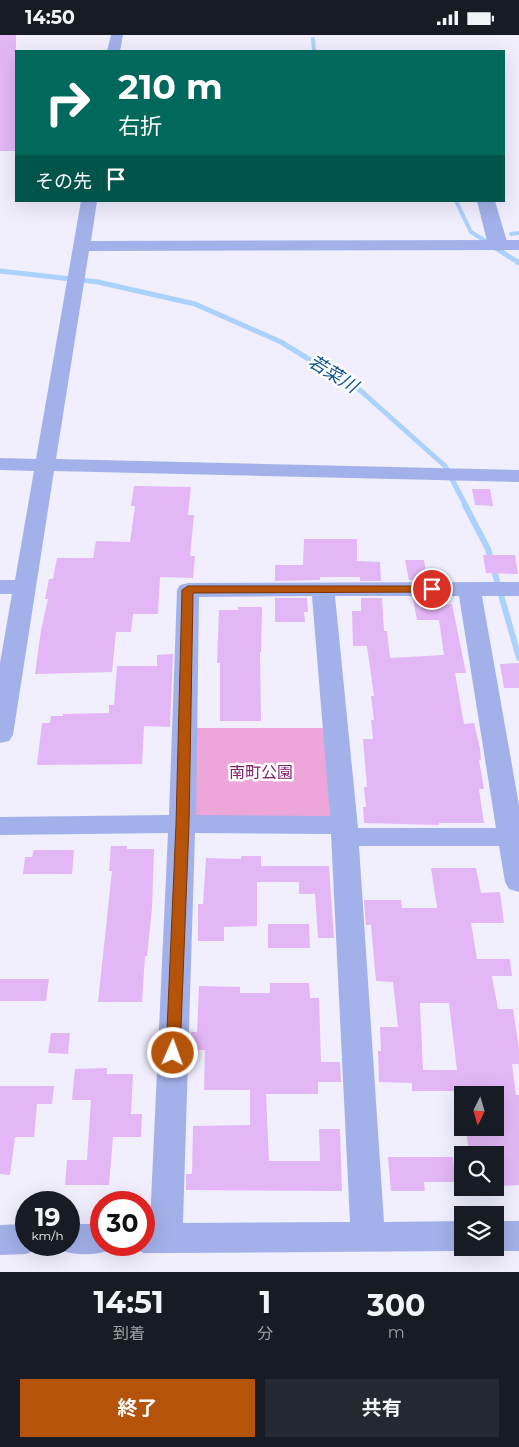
<!DOCTYPE html>
<html lang="ja">
<head>
<meta charset="utf-8">
<style>
  :root { --surface:#171b24; --page:#242831; --text:#f1f3f6; --muted:#9ea1a6; --accent:#b45309 }
  body { margin:0; font-family:Montserrat,"Noto Sans JP",sans-serif; background:var(--page); color:var(--text); height:100vh; display:flex; flex-direction:column; font-size:19px; white-space:nowrap }
  * { box-sizing:border-box; margin:0 }
  p { font-size:16px; color:var(--muted) }
  .icon { flex:none; width:28px; height:28px; fill:none; stroke:currentColor; stroke-width:2; stroke-linecap:round; stroke-linejoin:round }
  .map { position:relative; height:1237px; overflow:hidden }
  .details { display:flex; flex-direction:column; background:var(--surface); flex:1 }
  .details>* { flex:none }
  .banner { position:absolute; left:15px; top:15px; width:490px; height:152px; border-radius:0px; box-shadow:0 5px 20px #0002; background:#00695c; color:#fff; overflow:hidden }
  .needle { width:32px; rotate:185deg }
  .controls { position:absolute; left:454px; top:1051px; display:grid; gap:10px }
  .controls a { display:grid; place-items:center; width:50px; height:50px; border-radius:0px; background:var(--surface); box-shadow:0 5px 20px #0002; font-size:25px }
  .speed { position:absolute; left:15px; top:1156px; display:flex; gap:10px; font-size:25px; font-weight:700; text-align:center }
  .speed>* { display:grid; place-content:center; width:65px; height:65px; border-radius:50%; background:var(--surface); box-shadow:0 5px 20px #0002; line-height:1 }
  .speed small { font-size:12px; font-weight:400 }
  .speed .limit { border:8px solid #d22; background:#fff; color:#111 }
  .pin { position:absolute; display:grid; place-items:center; width:42px; height:42px; color:#fff; margin:-21px; border:2px solid #fff; border-radius:50%; box-shadow:0 1px 5px #0007 }
  .me { position:absolute; width:55px; margin:-28px; rotate:2deg; stroke-linejoin:round; filter:drop-shadow(0 0 4px #0008) }
  .turn { display:flex; align-items:center; gap:18px; height:105px; padding:0 20px; font-size:22px }
  .turn .icon { width:65px; height:65px; stroke-width:2.5 }
  .turn b { display:block; font-size:35px; line-height:42px }
  .then { display:flex; align-items:center; height:48px; padding:0 20px; background:#0003; gap:10px; font-size:19px }
  .eta { display:flex; justify-content:space-evenly; align-items:center; height:85px; text-align:center }
  .eta b { font-size:30px; font-weight:700; line-height:35px }
  .cta { display:flex; gap:10px; margin-top:auto; padding:10px 20px }
  .cta a { flex:1; height:58px; border-radius:0px; background:var(--accent); color:#fff; font-size:20px; font-weight:700; line-height:58px; text-align:center }
  .cta a+a { background:var(--page); color:var(--text) }
  .status { display:flex; justify-content:space-between; align-items:center; height:35px; padding:0 25px; background:var(--surface); direction:ltr }
  .status svg { height:14px; fill:currentColor }
  .map>svg:first-child { display:block }
  .green { fill:#eda6da }
  .lines { fill:none; stroke-linecap:round; stroke-linejoin:round }
  .stream-far2 { stroke:#abd1fd; stroke-width:4 }
  .stream-far1 { stroke:#abd1fd; stroke-width:5 }
  .stream { stroke:#abd1fd; stroke-width:6 }
  .building { fill:#e3b7f6; fill-rule:evenodd }
  .minor { fill:#a3b1ea; fill-rule:evenodd }
  .tertiary { fill:#a3b1ea; fill-rule:evenodd }
  .route { fill:#b45309; stroke:#753606 }
  .labels { text-anchor:middle; stroke-width:5; stroke-linejoin:round; paint-order:stroke }
  .park-label { font-size:16px; fill:#80226e; stroke:#fff }
  .water-label { font-size:18px; font-style:italic; fill:#0a5191; stroke:#fff }
</style>
</head>
<body>
<div class="status"><b>14:50</b><svg viewBox="0 0 49 12"><path d="M0 12V9h3v3zM5 12V6h3v6zM10 12V3h3v9zM15 12V0h3v12zM26 1h20v11H26zM47 4h2v5h-2z"/></svg></div>
<div class="map">
<svg width="519" height="1237" viewBox="0 0 519 1237">
  <rect width="100%" height="100%" fill="#f1eefe"/>
  <path class="green" d="M196 693H325L330 781 193 782Z"/>
  <g class="lines">
    <g class="stream-far2">
      <path d="M313 4 314 16"/>
      <path d="M456 166 471 197 487 207"/>
      <path d="M511 199 519 198"/>
    </g>
    <g class="stream-far1">
      <path d="M485 206 519 228"/>
      <path d="M0 236 98 247 195 269 281 307 361 356 445 431 466 471"/>
    </g>
    <path class="stream" d="M465 470 488 514 519 623"/>
  </g>
  <g class="building">
    <rect x="0" y="0" width="16" height="116"/>
    <path d="M134 451 191 452 188 480H194L190 521H195L193 543 160 542 158 579H133L131 597H116L112 637 35 639 41 595 48 564H45L49 544H53L57 523H93L96 506 130 507 135 471H131Z"/>
    <path d="M472 454H490L493 471 475 470Z"/>
    <path d="M304 504H357V526L380 527 381 546H360V542H320V545L275 546V530H303Z"/>
    <path d="M483 520H515L518 539 486 538Z"/>
    <path d="M405 525H424L427 545H409Z"/>
    <path d="M275 563H307L308 577H304L305 587H275Z"/>
    <path d="M361 563H382L384 596H387L390 623 444 620 439 585H417L413 563H430L431 570 452 569 466 638H455L464 689 474 688 480 713 481 725H479L484 754H479L484 788H439V790L364 788 363 772H366L364 752H367L363 704H373L371 685H374L371 661H374L367 611H353L352 576H361Z"/>
    <path d="M238 572H262L261 617H260L261 686H220V628H217L219 575H238Z"/>
    <path d="M173 619 170 692 144 691 142 729 37 730 42 688H50L51 681H63V679L109 678V670H114L117 631H157V620Z"/>
    <path d="M519 628V653H504L500 629Z"/>
    <path d="M111 811H127V814H154L152 873 147 921H145L142 967H98L112 836H109Z"/>
    <path d="M34 815H74L72 839H23L25 822H32Z"/>
    <path d="M241 821H261V831H329L334 903H318L315 859H299V847H257V891L224 892V906H198V869H203L206 823 241 824Z"/>
    <path d="M431 833H476L481 858 500 857 504 888H471L477 924H510L512 941H492L498 974H513L519 1013V1029H512L516 1060H519V1150L495 1151V1120H469L466 1092H495V1056H412V1048L379 1047 378 1016H381L380 992H398L393 947 376 946 371 890H366L364 865H401L402 873H437ZM420 968H449L457 1035H423Z"/>
    <path d="M268 889H309L310 913H268Z"/>
    <path d="M0 944H49L46 966H0Z"/>
    <path d="M270 948H309L310 963H319L321 1027H340L341 1047H318V1059H266L269 1126H320L319 1094H340L342 1156 186 1155V1139H192L193 1091 250 1090V1055H204L205 1015H190L191 997H197L199 951 240 952V958H270Z"/>
    <path d="M51 998H70L68 1019 48 1018Z"/>
    <path d="M107 1033V1039H133L131 1079H142L141 1102H113L109 1150H65L67 1125H87L91 1065H72L75 1034Z"/>
    <path d="M0 1051H54L52 1069H37L34 1102H15L10 1140 0 1139Z"/>
    <path d="M388 1122H453L455 1147H424L425 1156H391Z"/>
  </g>
  <g class="lines">
    <g class="minor">
      <path d="M111 0H123L120 16H107Z"/>
      <path d="M81 166H97L91 206 519 205V215L89 216 56 424 519 435V447L54 436 13 700 9 706 0 708V628L12 559H0V545H15L34 436 0 435V423L36 424Z"/>
      <path d="M519 547V561H482L519 770V857L509 854 505 847 499 811H359L384 1187 462 1186V1212H471L462 1216 166 1218H144L132 1213 130 1210H144V1189L150 1188 168 798 0 800V782L169 780 177 555 180 550 188 548ZM312 561 330 781 196 780 199 562ZM335 561H459L496 793H358ZM195 798 331 799 350 1187 183 1188Z"/>
      <path d="M495 1186H519V1216H495L486 1212H495Z"/>
      <path d="M26 1189V1210H40L38 1214 26 1219 0 1220V1190Z"/>
      <path d="M69 1189H101V1210H115L113 1214C95 1221 75 1221 57 1214L55 1210H69Z"/>
    </g>
    <path class="tertiary" d="M477 166H495L508 210 505 214 498 216 491 214 488 210Z"/>
  </g>
  <path class="route" d="M188 551H432L438 554 432 557 193 558 189 789 180 1018 178 1022 173 1024 168 1022 166 1018 176 789 182 555Z"/>
  <g class="labels">
    <g class="park-label">
      <text x="261" y="743">南町公園</text>
    </g>
    <g class="water-label">
      <text transform="translate(333 339) rotate(32)" y="6">若菜川</text>
    </g>
  </g>
</svg>
<div class="controls">
<a><svg class="needle" viewBox="-14 -14 28 28"><path d="M0-13l5 13h-10z" fill="#e53935"/><path d="M0 13l5-13h-10z" fill="#9ea1a6"/></svg></a>
<a><svg class="icon" aria-label="search" viewBox="0 0 24 24"><circle cx="10" cy="10" r="6"/><path d="M15 15l6 6"/></svg></a>
<a><svg class="icon" aria-label="layers" viewBox="0 0 24 24"><path d="M12 4l9 5-9 5-9-5zM3 14l9 5 9-5"/></svg></a>
</div>
<div class="speed"><div>19<small>km/h</small></div><div class="limit">30</div></div>
<div class="pin" style="left:432px;top:554px;background:#d93025"><svg class="icon" aria-label="arrive" viewBox="0 0 24 24"><path d="M6 21V4h12l-3 4 3 4H6"/></svg></div>
<svg class="me" style="left:173px;top:1018px" viewBox="-20 -20 40 40"><circle r="17" fill="#b45309" stroke="#fff" stroke-width="3"/><path d="M0-11L8 9 0 5-8 9z" fill="#fff"/></svg>
<div class="banner">
<div class="turn"><svg class="icon" aria-label="right" viewBox="0 0 24 24"><path d="M7 20v-9h11M14 6l5 5-5 5"/></svg><div><b>210 m</b>右折</div></div>
<div class="then">その先<svg class="icon" aria-label="arrive" viewBox="0 0 24 24"><path d="M6 21V4h12l-3 4 3 4H6"/></svg></div>
</div>
</div>
<section class="details">
<div class="eta">
<div><b>14:51</b><p>到着</p></div>
<div><b>1</b><p>分</p></div>
<div><b>300</b><p>m</p></div>
</div>
<div class="cta"><a>終了</a><a>共有</a></div>
</section>
</body>
</html>
